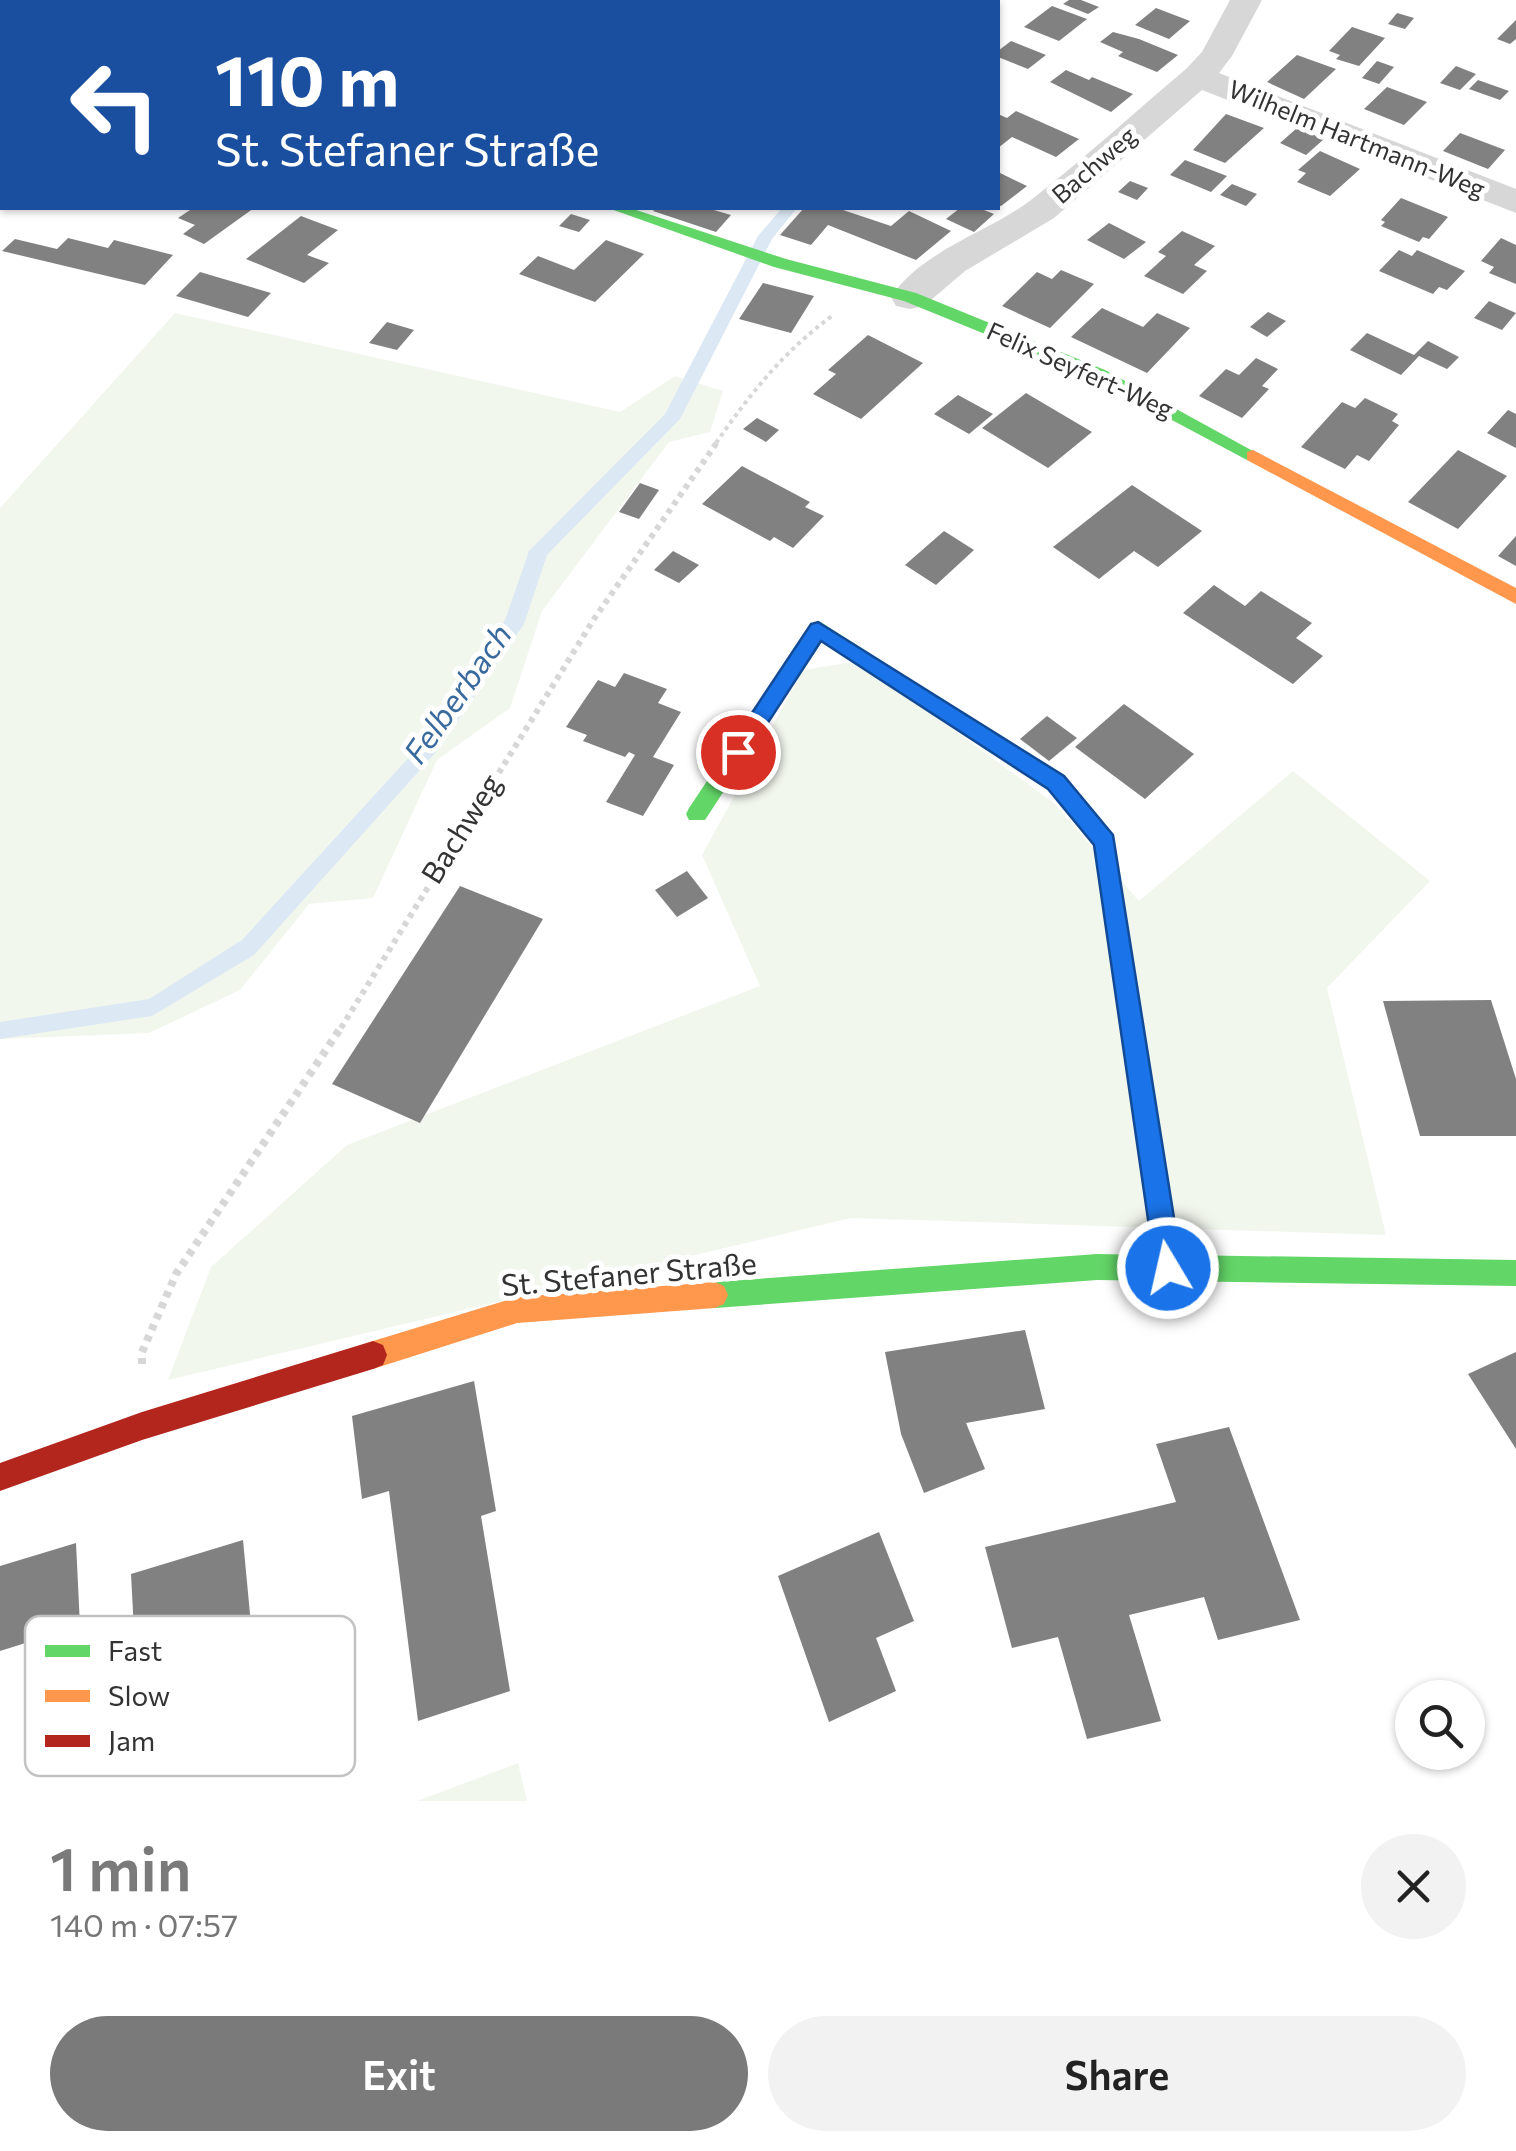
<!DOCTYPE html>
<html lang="en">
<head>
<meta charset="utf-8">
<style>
  :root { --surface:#fff; --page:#f2f2f2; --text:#222; --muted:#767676; --accent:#7a7a7a }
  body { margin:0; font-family:Commissioner,sans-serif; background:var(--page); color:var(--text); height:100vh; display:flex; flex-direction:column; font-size:38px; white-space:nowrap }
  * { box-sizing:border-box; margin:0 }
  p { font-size:32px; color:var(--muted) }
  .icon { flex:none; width:55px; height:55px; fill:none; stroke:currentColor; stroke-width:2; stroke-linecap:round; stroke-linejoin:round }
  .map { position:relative; height:1801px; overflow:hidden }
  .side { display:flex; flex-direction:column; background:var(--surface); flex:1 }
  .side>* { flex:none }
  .top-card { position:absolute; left:0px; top:0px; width:1000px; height:210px; box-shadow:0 2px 8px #0004; background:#1a4fa0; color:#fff; overflow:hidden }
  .fabs { position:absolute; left:1395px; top:1680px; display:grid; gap:20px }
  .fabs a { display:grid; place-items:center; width:90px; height:90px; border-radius:50%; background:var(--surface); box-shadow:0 2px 8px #0004; font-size:50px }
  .pin { position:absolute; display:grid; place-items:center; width:85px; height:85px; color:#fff; margin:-42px; border:5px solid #fff; border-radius:50%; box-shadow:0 2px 10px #0007 }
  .me { position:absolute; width:110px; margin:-55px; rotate:351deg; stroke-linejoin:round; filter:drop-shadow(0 0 8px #0008) }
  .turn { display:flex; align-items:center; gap:35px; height:210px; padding:0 50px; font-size:45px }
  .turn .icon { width:130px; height:130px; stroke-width:2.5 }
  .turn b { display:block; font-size:70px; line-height:85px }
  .round { display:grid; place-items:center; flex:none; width:105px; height:105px; border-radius:52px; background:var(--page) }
  .headline { display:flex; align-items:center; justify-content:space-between; height:170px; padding:0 50px }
  h1 { font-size:60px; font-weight:600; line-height:75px; color:var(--accent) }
  .cta { display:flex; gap:20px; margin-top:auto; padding:20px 50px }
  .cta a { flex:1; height:115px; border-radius:60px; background:var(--accent); color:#fff; font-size:40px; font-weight:600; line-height:115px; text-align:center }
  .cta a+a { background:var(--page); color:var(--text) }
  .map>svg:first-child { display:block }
  .green { fill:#f2f7ee }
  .water { fill:#dce8f4 }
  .building { fill:#818181 }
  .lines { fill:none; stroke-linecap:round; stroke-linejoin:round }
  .path-far2 { stroke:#d7d7d7; stroke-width:4; stroke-dasharray:4 4; stroke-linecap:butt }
  .path-far1 { stroke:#d7d7d7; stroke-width:6; stroke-dasharray:5 5; stroke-linecap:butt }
  .path { stroke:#d7d7d7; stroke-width:8; stroke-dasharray:6 6; stroke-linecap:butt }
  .lane { fill:#d7d7d7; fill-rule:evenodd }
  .street { fill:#d7d7d7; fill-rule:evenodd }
  .fast { fill:#63d668; fill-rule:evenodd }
  .slow { fill:#ff974d; fill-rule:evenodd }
  .jam { fill:#b3261e; fill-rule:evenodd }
  .route { fill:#1a73e8; stroke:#114b97; stroke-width:2.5 }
  .labels { text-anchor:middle; stroke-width:10; stroke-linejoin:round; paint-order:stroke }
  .far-street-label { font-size:25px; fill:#333; stroke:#fff }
  .street-label { font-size:30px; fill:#333; stroke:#fff }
  .water-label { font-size:32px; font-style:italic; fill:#396a9d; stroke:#fff }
  .key { fill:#fff; stroke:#c2c2c2; stroke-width:2.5 }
  .key-label { font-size:28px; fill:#333 }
</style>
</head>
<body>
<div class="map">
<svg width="1516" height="1801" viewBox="0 0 1516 1801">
  <rect width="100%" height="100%" fill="#fff"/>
  <g class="green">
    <path d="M175 313 620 412 675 376 723 391 710 432 669 442 542 611 510 708 437 760 373 898 309 904 240 990 149 1033 0 1039V508Z"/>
    <path d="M859 661 1054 803 1139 901 1293 771 1430 881 1327 988 1386 1235 851 1218 168 1380 211 1267 347 1145 760 986 702 855 803 670Z"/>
    <path d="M518 1763 527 1801H417Z"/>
  </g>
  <path class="water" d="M782 208H797L772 239 680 419 547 555 524 624 437 751 254 955 152 1016 0 1039V1022L149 999 242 940 423 742 505 620 529 551 665 414 758 236Z"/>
  <g class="building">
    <path d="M1069 0H1081L1099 7 1088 14 1063 4Z"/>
    <path d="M1052 6 1087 19 1059 41 1024 27Z"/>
    <path d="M1156 8 1190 21 1169 39 1135 25Z"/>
    <path d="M1397 13 1414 18 1405 29 1388 24Z"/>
    <path d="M1516 20V39L1510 44 1497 39Z"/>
    <path d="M1352 27 1385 38 1359 66 1336 59 1340 55 1329 51Z"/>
    <path d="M1113 32 1139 39 1178 55 1157 72 1118 56 1123 52 1100 42Z"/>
    <path d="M1011 41 1046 55 1028 69 998 57V51Z"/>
    <path d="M1297 55 1336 69 1304 99 1267 82Z"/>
    <path d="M1377 61 1394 67 1379 84 1362 78Z"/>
    <path d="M1456 66 1476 74 1460 90 1440 83Z"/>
    <path d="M1066 70 1089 80 1092 77 1133 94 1111 112 1050 82Z"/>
    <path d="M1478 80 1509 91 1500 100 1469 89Z"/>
    <path d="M1387 87 1427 102 1404 125 1364 109Z"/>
    <path d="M1016 111 1079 139 1056 157 1012 137 998 148V114L1007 118Z"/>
    <path d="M1226 114 1264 128 1225 163 1193 150Z"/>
    <path d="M1297 128 1324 139 1306 155 1280 143Z"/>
    <path d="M1460 133 1505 150 1488 169 1443 151Z"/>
    <path d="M1320 151 1360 169 1330 196 1297 182 1306 173 1298 170Z"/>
    <path d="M1185 160 1227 176 1211 192 1170 175Z"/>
    <path d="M998 172 1027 186 1001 206 998 205Z"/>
    <path d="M1130 181 1148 188 1137 200 1118 192Z"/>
    <path d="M1232 184 1257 194 1246 206 1220 195Z"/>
    <path d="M1401 198 1448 217 1429 239 1423 237 1419 242 1381 226 1385 222 1381 220Z"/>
    <path d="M193 208H254L204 244 183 234 195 225 178 218Z"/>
    <path d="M656 208H707L731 215 716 232 653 211Z"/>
    <path d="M804 208H837L891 226 909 211 951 231 916 260 828 225 811 245 780 235Z"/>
    <path d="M960 208H979L994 214 974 232 946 219Z"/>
    <path d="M571 214 590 220 579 232 559 226Z"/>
    <path d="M301 216 338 230 307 255 329 263 304 283 246 259Z"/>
    <path d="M1109 223 1146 242 1124 259 1087 240Z"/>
    <path d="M1182 231 1215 246 1194 265 1207 271 1183 294 1144 276 1166 256 1158 252Z"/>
    <path d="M68 238 108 248 114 240 173 255 145 285 2 251 15 239 57 249Z"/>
    <path d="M1501 238 1516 245V284L1489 273 1494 267 1481 261Z"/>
    <path d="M606 240 644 254 595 302 519 274 538 256 574 270Z"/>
    <path d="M1399 250 1412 256 1417 250 1465 271 1447 290 1439 287 1433 294 1379 271Z"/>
    <path d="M1061 270 1094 284 1050 328 1002 306 1037 272 1052 279Z"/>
    <path d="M200 272 271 293 248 317 176 296Z"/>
    <path d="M763 283 814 296 791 333 739 319Z"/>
    <path d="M1489 301 1516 313 1502 330 1474 318Z"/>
    <path d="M1102 308 1143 327 1157 313 1190 328 1147 373 1071 337Z"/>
    <path d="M1268 312 1286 321 1267 337 1250 327Z"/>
    <path d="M387 322 414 330 397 350 369 343Z"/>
    <path d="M1367 333 1414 355 1428 341 1459 357 1447 369 1419 356 1401 375 1350 350Z"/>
    <path d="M868 335 923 363 861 419 813 394 836 374 828 370Z"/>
    <path d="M1256 358 1278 369 1262 386 1269 389 1242 418 1199 396 1226 369 1239 375Z"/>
    <path d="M1026 393 1092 432 1048 468 982 428Z"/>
    <path d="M958 395 993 414 969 434 934 414Z"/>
    <path d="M1365 398 1398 414 1392 421 1399 425 1369 461 1357 455 1345 469 1301 447 1342 402 1355 408Z"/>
    <path d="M1508 410 1516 414V448L1487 433Z"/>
    <path d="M757 418 779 430 766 442 743 429Z"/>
    <path d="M1458 450 1507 476 1458 529 1408 502Z"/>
    <path d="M742 466 810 502 805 507 824 516 793 548 774 537 770 541 702 504Z"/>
    <path d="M640 483 659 490 639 519 619 512Z"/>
    <path d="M1132 485 1202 531 1158 567 1134 551 1099 579 1053 547Z"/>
    <path d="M944 531 974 550 936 585 905 565Z"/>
    <path d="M1516 536V566L1498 556Z"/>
    <path d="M673 551 699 565 679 583 654 570Z"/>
    <path d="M1214 585 1245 606 1261 591 1312 623 1296 638 1323 656 1293 684 1183 613Z"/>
    <path d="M624 673 667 689 658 703 681 712 653 757 674 765 643 816 606 802 635 755 629 752 625 757 583 741 587 735 566 727 598 680 615 687Z"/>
    <path d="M1124 704 1194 754 1145 799 1075 747Z"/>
    <path d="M1047 716 1077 738 1049 761 1020 739Z"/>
    <path d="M687 871 708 898 677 917 655 890Z"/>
    <path d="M460 886 543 919 420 1123 332 1084Z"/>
    <path d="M1491 1000 1516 1079V1136H1420L1383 1001Z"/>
    <path d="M1025 1330 1045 1409 966 1423 985 1469 924 1493 901 1434 885 1352Z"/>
    <path d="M1516 1352V1449L1468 1374Z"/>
    <path d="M474 1381 496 1511 481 1516 510 1691 418 1721 389 1491 362 1499 352 1416Z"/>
    <path d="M1229 1427 1300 1620 1218 1640 1204 1597 1129 1615 1161 1721 1087 1739 1058 1637 1012 1648 985 1547 1176 1502 1156 1444Z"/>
    <path d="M879 1532 914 1621 876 1638 896 1691 829 1722 778 1576Z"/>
    <path d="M243 1540 257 1688 139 1726 131 1574Z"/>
    <path d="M76 1543 80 1626 0 1651V1566Z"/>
  </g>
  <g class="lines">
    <path class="path-far2" d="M716 443C750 394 784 351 832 316"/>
    <path class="path-far1" d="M341 1028 594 619 718 441"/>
    <path class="path" d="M142 1364V1352L176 1274 342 1026"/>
    <path class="lane" d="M0 153 2 154V166L0 165Z"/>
    <g class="street">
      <path d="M254 0H287L289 2H256Z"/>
      <path d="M695 0H725L726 1 694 2Z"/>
      <path d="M1230 0H1262L1232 56 1219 73 1516 189V213L1202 90 1054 218 965 271 924 306 910 309 896 306 891 297C922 250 988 233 1031 200 1084 159 1135 112 1186 69L1202 52Z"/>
    </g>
    <g class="fast">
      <path d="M608 208H630L786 259 916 293 1105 370 1262 456 1253 462 1247 460 1093 378 904 301 774 267Z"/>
      <path d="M819 621 1064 777 1113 835 1179 1255 1516 1260V1286L1097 1280 715 1308 706 1304 702 1295 706 1286 715 1282 1097 1254 1153 1255 1094 845 1048 789 822 641 705 820H689L686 814 689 808 812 624Z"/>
    </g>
    <g class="slow">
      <path d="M1253 450 1516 588V604L1247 460V452Z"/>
      <path d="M715 1282 724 1286 728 1295 724 1304 715 1308 517 1323 373 1369 363 1365 359 1355 363 1345 373 1341 517 1297Z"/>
    </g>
    <path class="jam" d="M373 1341 383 1345 387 1355 383 1365 373 1369 142 1440 0 1491V1463L142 1412Z"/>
  </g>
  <path class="route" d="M818 622 1064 776 1113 835 1182 1268 1178 1278 1168 1281 1159 1278 1155 1268 1094 845 1048 789 821 641 745 758H730L727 752 730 746 811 624Z"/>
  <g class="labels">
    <g class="far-street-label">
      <text transform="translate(1357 139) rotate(22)" y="9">Wilhelm Hartmann-Weg</text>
      <text transform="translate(1094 165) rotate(-41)" y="9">Bachweg</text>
      <text transform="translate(1080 370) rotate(24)" y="9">Felix Seyfert-Weg</text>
    </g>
    <g class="street-label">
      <text transform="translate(462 829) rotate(-58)" y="10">Bachweg</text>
      <text transform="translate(629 1275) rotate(-5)" y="10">St. Stefaner Straße</text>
    </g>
    <g class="water-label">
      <text transform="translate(458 694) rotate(-55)" y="11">Felberbach</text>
    </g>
  </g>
  <rect x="25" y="1616" width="330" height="160" rx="15" class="key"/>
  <rect x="45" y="1645" width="45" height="12" fill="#63d668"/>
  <rect x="45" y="1690" width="45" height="12" fill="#ff974d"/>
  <rect x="45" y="1735" width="45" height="12" fill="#b3261e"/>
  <g class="key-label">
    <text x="108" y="1661">Fast</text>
    <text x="108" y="1706">Slow</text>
    <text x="108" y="1751">Jam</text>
  </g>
</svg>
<div class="fabs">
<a><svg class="icon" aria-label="search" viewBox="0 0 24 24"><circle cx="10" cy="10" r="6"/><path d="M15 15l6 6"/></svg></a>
</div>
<div class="pin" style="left:738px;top:752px;background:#d93025"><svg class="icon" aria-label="arrive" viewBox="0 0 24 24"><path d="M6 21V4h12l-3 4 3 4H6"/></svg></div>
<svg class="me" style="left:1168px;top:1268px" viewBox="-20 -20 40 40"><circle r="17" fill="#1a73e8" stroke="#fff" stroke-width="3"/><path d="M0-11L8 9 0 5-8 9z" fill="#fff"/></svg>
<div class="top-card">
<div class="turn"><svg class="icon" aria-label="left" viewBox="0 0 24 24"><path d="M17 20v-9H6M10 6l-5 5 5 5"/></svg><div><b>110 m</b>St. Stefaner Straße</div></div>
</div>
</div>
<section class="side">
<div class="headline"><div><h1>1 min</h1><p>140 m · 07:57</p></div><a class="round"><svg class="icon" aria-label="close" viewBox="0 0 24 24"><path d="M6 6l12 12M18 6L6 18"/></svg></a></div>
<div class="cta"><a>Exit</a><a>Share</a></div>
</section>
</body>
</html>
